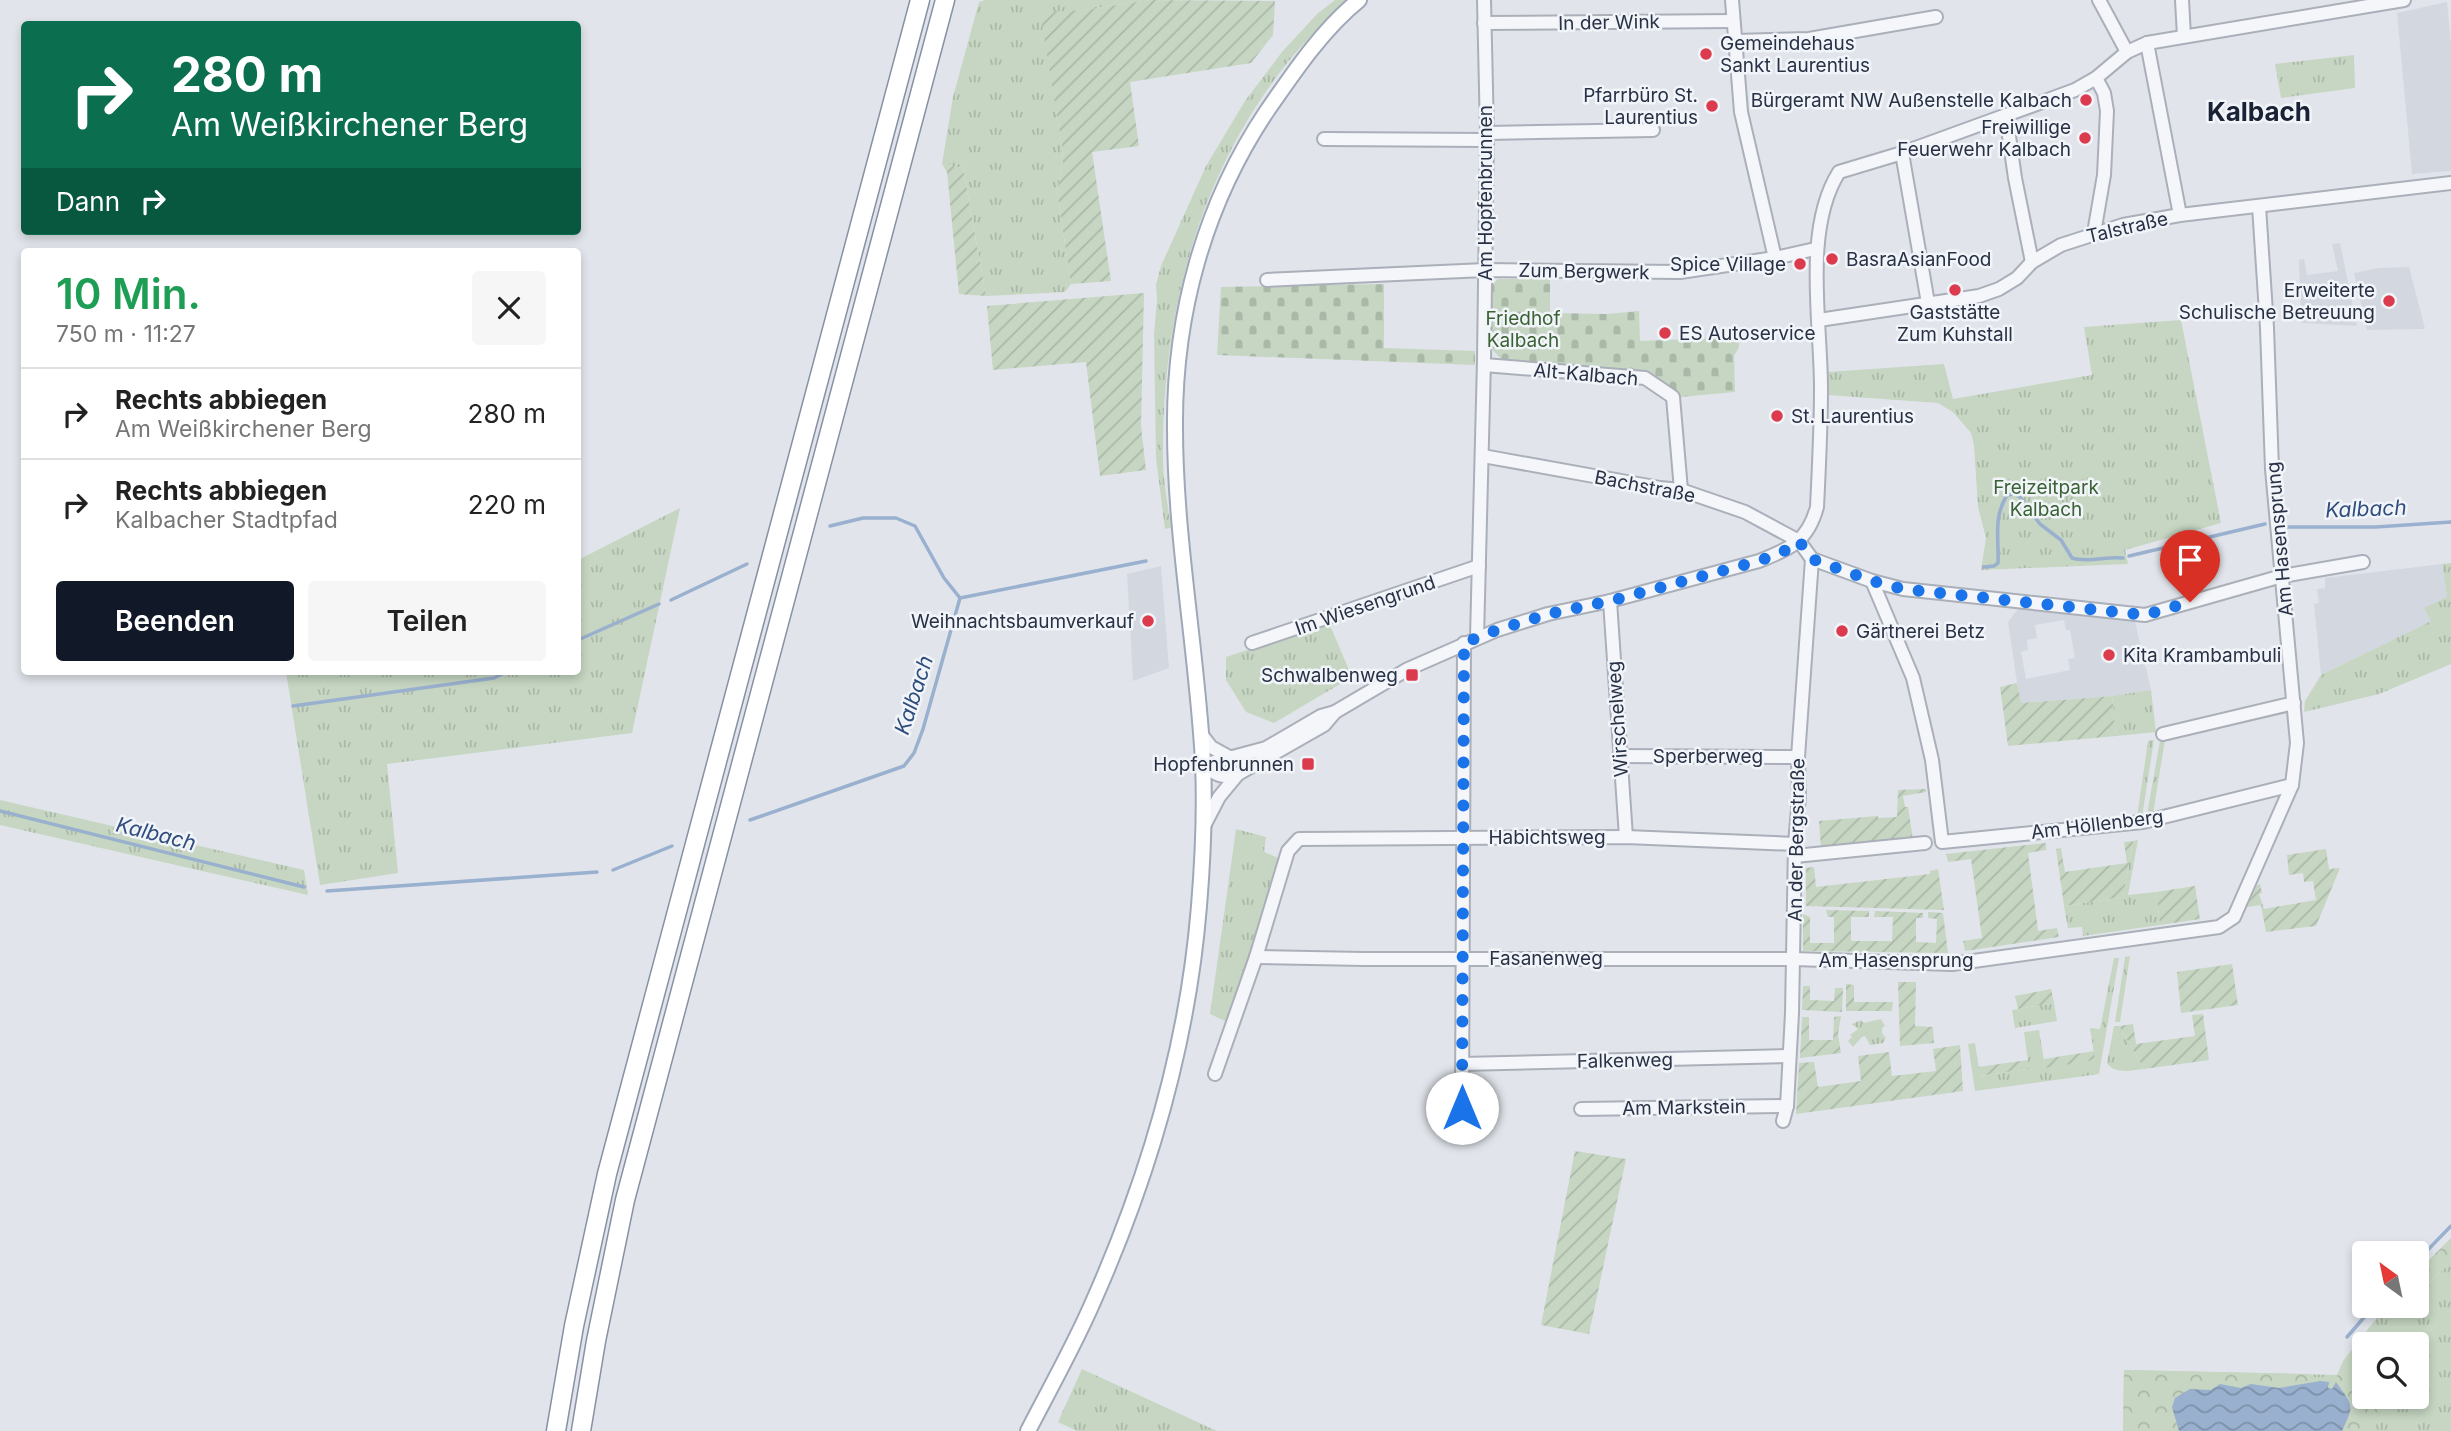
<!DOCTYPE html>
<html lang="de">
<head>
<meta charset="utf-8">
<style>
  :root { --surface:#fff; --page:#f6f6f6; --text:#222; --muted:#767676; --line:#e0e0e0; --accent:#111827 }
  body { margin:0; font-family:Inter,sans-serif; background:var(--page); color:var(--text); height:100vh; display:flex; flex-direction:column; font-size:26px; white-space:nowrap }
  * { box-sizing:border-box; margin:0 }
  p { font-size:23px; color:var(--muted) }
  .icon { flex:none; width:38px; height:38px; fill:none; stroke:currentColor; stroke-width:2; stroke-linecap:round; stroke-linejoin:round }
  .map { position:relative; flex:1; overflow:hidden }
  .details { position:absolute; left:21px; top:248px; width:560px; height:427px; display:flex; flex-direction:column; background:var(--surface); border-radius:7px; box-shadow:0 4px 10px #0003 }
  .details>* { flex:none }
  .hud { position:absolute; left:21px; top:21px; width:560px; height:214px; border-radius:7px; box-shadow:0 4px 10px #0003; background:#0b6e4f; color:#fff; overflow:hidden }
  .needle { width:46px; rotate:327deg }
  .fabs { position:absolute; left:2352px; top:1241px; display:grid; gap:14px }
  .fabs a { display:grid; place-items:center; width:77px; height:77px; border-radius:7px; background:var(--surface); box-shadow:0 4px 10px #0003; font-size:35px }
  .pin { position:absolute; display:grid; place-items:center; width:60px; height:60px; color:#fff; margin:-72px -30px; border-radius:50% 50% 50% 0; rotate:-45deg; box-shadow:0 0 7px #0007 }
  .pin .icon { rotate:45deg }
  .me { position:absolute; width:77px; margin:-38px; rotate:0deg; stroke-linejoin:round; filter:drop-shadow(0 0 5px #0008) }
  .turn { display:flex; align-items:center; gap:24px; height:147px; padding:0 35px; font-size:32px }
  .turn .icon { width:91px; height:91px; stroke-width:2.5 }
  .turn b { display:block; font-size:49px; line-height:60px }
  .then { display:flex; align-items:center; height:66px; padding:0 35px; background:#0003; gap:14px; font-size:26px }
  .round { display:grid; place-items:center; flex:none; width:74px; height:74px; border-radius:7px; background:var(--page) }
  .summary { display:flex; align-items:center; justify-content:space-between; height:119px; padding:0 35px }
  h1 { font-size:42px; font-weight:600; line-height:52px; color:#1e9e55 }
  .action { display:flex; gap:14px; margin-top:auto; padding:14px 35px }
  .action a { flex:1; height:80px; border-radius:7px; background:var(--accent); color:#fff; font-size:28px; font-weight:600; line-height:80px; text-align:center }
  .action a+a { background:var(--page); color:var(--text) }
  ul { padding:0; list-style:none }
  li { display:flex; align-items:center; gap:21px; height:91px; padding:0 35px; border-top:2px solid var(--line) }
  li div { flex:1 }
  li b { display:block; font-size:26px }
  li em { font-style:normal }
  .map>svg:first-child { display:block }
  .built { fill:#d3d7e0; fill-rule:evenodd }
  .grass { fill:url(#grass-tufts); fill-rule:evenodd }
  .forest { fill:url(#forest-crowns) }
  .cemetery { fill:url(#cemetery-stones) }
  .garden { fill:url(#garden-furrows) }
  .water { fill:url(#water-waves) }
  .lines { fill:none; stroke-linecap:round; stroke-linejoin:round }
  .stream { stroke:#99b0ce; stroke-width:3.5 }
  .minor-casing { stroke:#aaafb9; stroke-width:16 }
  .major-casing { stroke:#9fa8b8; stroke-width:18 }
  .highway-casing { stroke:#8791a3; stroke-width:21 }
  .minor { stroke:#f4f6f9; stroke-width:12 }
  .major { stroke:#fff; stroke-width:14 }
  .highway { stroke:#fff; stroke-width:18 }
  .route { stroke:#1a73e8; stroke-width:12; stroke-dasharray:0 21.6 }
  .poi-dot { fill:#db3b4c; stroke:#f1f4f8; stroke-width:2.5 }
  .labels { text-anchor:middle; stroke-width:5; stroke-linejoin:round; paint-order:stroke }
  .street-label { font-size:19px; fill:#283145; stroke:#f1f4f8 }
  .poi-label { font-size:19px; fill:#283145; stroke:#f1f4f8; text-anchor:end }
  .park-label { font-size:19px; fill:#3a6234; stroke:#f1f4f8 }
  .water-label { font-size:21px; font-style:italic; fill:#2e4d7d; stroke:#f1f4f8 }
  .district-label { font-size:26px; font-weight:bold; fill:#1a2236; stroke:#f1f4f8 }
</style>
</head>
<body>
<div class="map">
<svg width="2451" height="1431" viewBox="0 0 2451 1431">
  <defs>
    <pattern id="grass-tufts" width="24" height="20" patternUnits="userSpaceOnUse" patternTransform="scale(1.75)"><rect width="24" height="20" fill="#c6d6c2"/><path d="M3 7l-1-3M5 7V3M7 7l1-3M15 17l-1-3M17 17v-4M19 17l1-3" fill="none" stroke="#aab8a8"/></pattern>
    <pattern id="forest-crowns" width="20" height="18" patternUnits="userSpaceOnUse" patternTransform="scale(1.75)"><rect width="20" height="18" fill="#c6d6c2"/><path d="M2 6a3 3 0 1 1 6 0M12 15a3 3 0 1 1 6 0" fill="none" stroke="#aab8a8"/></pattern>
    <pattern id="cemetery-stones" width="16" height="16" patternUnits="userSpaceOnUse" patternTransform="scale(1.75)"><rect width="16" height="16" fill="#c6d6c2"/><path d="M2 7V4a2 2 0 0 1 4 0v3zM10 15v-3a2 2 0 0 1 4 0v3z" fill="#aab8a8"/></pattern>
    <pattern id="garden-furrows" width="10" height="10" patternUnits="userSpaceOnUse" patternTransform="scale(1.75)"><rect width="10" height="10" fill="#c6d6c2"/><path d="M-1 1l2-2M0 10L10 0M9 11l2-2" fill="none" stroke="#aab8a8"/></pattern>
    <pattern id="water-waves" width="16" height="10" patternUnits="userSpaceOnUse" patternTransform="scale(1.75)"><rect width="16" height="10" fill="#99b0ce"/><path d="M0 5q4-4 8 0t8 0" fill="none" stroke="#7d90a9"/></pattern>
  </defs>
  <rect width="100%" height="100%" fill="#e1e5eb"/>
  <g class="built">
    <path d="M2447 2 2451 44V171L2412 174 2397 13Z"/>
    <path d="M2340 243 2357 326 2301 323 2299 260 2304 259 2307 275 2338 271 2332 244Z"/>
    <path d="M2409 267 2425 329 2367 330 2354 273 2379 268Z"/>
    <path d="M2442 564 2447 597 2431 621 2321 675 2314 604 2319 603 2317 589 2325 588V578Z"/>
    <path d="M1161 566 1169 668 1133 681 1127 574Z"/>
    <path d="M2020 606 2134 617 2151 690 2112 696 2020 703 2008 622ZM2064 620 2066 630H2070L2075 658 2068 659 2070 670 2026 679 2021 652 2028 650 2027 640 2037 638 2035 625Z"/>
  </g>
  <g class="grass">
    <path d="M985 0H1150L1083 10 1041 13 1062 148 1063 162 1057 191 1071 284 1065 292 986 296 963 168 942 164 953 97 979 2Z"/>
    <path d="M1335 0H1348C1215 115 1161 288 1163 459 1163 482 1168 505 1171 528L1165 529 1156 458 1154 334 1157 299 1156 285 1161 266 1206 166 1245 101 1282 52 1317 14Z"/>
    <path d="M2354 55 2355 88 2281 98 2275 64Z"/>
    <path d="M2181 320 2221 523 2125 550 2128 564 1981 570 1986 538 1978 507 1974 445 1971 433 1953 412 1938 403 1828 395V372L1944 364 1953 399 2092 375 2084 327Z"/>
    <path d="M680 508 632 733 387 764 398 873 320 885 286 672H578V560Z"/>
    <path d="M2451 563V664L2379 694 2304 712 2305 701 2321 675 2431 621 2424 608 2447 597 2442 564Z"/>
    <path d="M1329 623 1352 677 1274 723 1246 712 1226 680V657Z"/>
    <path d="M2151 690 2156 732 2116 736 2112 696Z"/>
    <path d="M2154 740 2142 817H2137L2148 741Z"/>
    <path d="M2165 740 2153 814H2147L2160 741Z"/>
    <path d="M0 800 304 870 308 895 0 825Z"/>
    <path d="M1236 829 1266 837 1264 852 1281 859 1227 1022 1210 1014Z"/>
    <path d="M2138 840 2128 895 2156 892 2160 925 2083 936 2082 927 2068 928 2064 906 2123 897 2133 841Z"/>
    <path d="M2130 956 2120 1022H2115L2125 957Z"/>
    <path d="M2114 958H2119L2099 1074 1975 1091 1968 1044 1975 1043 1980 1076 2029 1069 2024 1032 2039 1030 2045 1067 2095 1060 2090 1028 2100 1029Z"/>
    <path d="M2054 1003 2057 1021 2015 1028 2012 1010Z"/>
    <path d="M1881 1019 1885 1026 1882 1028V1033L1886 1038 1883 1043 1870 1045 1865 1036 1862 1037 1853 1047 1848 1041 1852 1037 1850 1035 1858 1029 1852 1024 1861 1020 1864 1023Z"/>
    <path d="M2114 1026H2119L2144 1069C2132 1070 2115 1075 2107 1063Z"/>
    <path d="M2451 1262V1431H2123L2124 1370 2337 1375 2343 1361 2386 1306H2417V1282L2427 1285ZM2364 1344H2417V1396H2364Z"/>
    <path d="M1082 1369 1217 1431H1077L1058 1422Z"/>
  </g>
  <g class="forest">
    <path d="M2451 1238V1262L2427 1285 2417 1282V1272Z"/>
    <path d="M2124 1370 2309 1374V1383L2279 1388 2251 1384 2241 1388 2220 1384 2211 1390 2190 1389 2174 1415 2179 1431H2123Z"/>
    <path d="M2337 1375 2364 1380V1396H2417V1389L2419 1390 2412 1408H2395L2389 1406 2373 1416 2367 1431H2342L2349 1399 2336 1382Z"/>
  </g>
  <g class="cemetery">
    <path d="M1498 279H1550V313L1606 314 1639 311 1640 341 1739 337V347L1734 356 1735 392 1680 397 1647 374 1501 359 1491 348 1493 284Z"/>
    <path d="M1384 284V348L1475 351V365L1217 355 1221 287Z"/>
  </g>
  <g class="garden">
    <path d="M1150 0 1275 1 1273 35 1251 63 1130 82 1139 146 1092 152 1111 281 1071 284 1057 191 1063 162 1062 147 1040 12 1083 10Z"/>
    <path d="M942 164 963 168 986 296 959 294 947 172Z"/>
    <path d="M1144 293 1141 426 1146 470 1100 476 1086 362 993 370 987 306Z"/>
    <path d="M2017 683 2021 703 2112 696 2116 736 2008 746 2000 687Z"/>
    <path d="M1926 789V792L1903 796 1905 807H1908L1913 839 1821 848 1819 821 1878 816V818L1897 817 1898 790Z"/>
    <path d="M2133 841 2123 897 2064 906 2056 849 2061 848 2065 872 2127 863 2124 842Z"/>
    <path d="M2046 843V850L2028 853 2037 922 2038 931 2057 928 2059 937 1965 951 1963 941 1982 938 1971 859 1948 862 1946 854Z"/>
    <path d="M2326 849 2329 869 2340 868 2316 926 2266 932 2261 905 2247 907 2257 885 2260 884 2262 893 2259 894 2264 909 2316 900 2313 881 2304 882 2303 873 2289 875 2287 855Z"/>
    <path d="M1814 867 1816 887 1930 874V871L1938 869 1944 910 1806 906V868Z"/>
    <path d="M2195 886 2200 919 2160 925 2156 892Z"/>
    <path d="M1826 910 1869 911V917H1851V941H1892L1893 917H1874L1875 911 1923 913V918H1916V942L1936 943 1937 919 1928 918V912L1943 913 1948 953 1803 951V914L1810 917V943H1834V917H1828Z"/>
    <path d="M2232 964 2238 1005 2181 1013 2177 972Z"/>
    <path d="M1898 982H1916L1915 1026 1933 1027 1934 1043 1900 1046Z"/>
    <path d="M1846 984 1854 985V1002H1893L1892 1011H1846Z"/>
    <path d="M1803 986H1810V1000L1834 1001 1835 988H1843L1842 1012 1802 1010Z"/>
    <path d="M2051 989 2054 1003 2018 1009 2015 996Z"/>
    <path d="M2203 1014 2209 1060 2144 1069 2119 1026 2133 1024 2136 1044 2195 1036 2192 1015Z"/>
    <path d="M1841 1016 1838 1034 1841 1053 1800 1058 1802 1017H1809V1040H1833L1834 1017Z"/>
    <path d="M1960 1045 1963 1091 1796 1114 1799 1063 1814 1062 1818 1087 1861 1081 1858 1056 1889 1052 1892 1076 1936 1071 1933 1049Z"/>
    <path d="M2094 1051 2095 1060 2045 1068 2044 1059Z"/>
    <path d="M2028 1060 2029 1069 1979 1076 1978 1067Z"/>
    <path d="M1575 1151 1626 1159 1589 1334 1541 1325Z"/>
  </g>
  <path class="water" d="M2320 1381 2329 1382 2328 1388 2332 1389 2336 1382C2353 1407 2355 1403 2342 1431H2179L2172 1407 2175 1398 2190 1389 2211 1390 2220 1384 2241 1388 2251 1384 2279 1388Z"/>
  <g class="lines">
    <g class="stream">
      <path d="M830 526 863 518H896L915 526 944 578 960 598"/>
      <path d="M2282 527H2376L2451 522"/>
      <path d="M2129 556 2265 524"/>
      <path d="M1984 567 1994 566 1998 563C1999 538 1993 518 2007 495L2014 494 2020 497 2040 524 2061 540 2072 558C2089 563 2105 556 2123 558"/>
      <path d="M671 600 747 564"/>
      <path d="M578 640 659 604"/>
      <path d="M293 706 494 678 506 672"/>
      <path d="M0 811 304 887"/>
      <path d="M750 820 904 766 914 753 923 729 960 598 1146 561"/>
      <path d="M613 870 672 846"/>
      <path d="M327 891 597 872"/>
      <path d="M2417 1261 2451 1226"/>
      <path d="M2347 1337 2374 1306"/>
    </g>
    <defs>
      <g id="minor">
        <path d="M1732 0 1741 112 1775 258"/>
        <path d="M2099 0 2127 52"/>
        <path d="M2182 0 2184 36"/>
        <path d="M1484 23 1733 21"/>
        <path d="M1735 41 1809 39 1936 17"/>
        <path d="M2147 43 2180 215"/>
        <path d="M2006 115 2015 178 2032 262"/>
        <path d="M1487 133 1653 130"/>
        <path d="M1324 139 1486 140"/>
        <path d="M1902 153 1928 303"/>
        <path d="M2094 233 2104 175 2107 111 2104 93 2096 78"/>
        <path d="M1267 280 1485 270 1680 272 1775 258 1815 249"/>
        <path d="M1819 320 1979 296 1999 289 2017 278 2032 262 2061 245 2123 225 2180 215 2451 183"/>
        <path d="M1484 365 1645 378 1673 397 1681 490"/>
        <path d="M1483 456 1660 488 1681 490 1745 512 1799 541 1812 559 1872 581 1903 589 2145 615 2282 576 2363 562"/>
        <path d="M1872 581 1913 678 1932 760 1942 842 2143 822 2292 785"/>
        <path d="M1610 601 1626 837"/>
        <path d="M1477 638 1484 360 1487 133 1484 0"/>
        <path d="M1252 643 1479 566"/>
        <path d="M1201 734 1211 747 1231 758"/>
        <path d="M2163 734 2294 703"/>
        <path d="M1619 756 1798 757"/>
        <path d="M1203 765 1266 748 1321 716 1335 712 1408 669 1497 630 1548 614 1610 601 1759 561C1790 549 1808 541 1817 507 1819 467 1821 428 1821 388 1821 322 1803 229 1839 172L1902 153 2075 90 2096 78 2127 52 2147 43 2404 0"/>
        <path d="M1203 765C1216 775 1222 779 1238 774L1324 725 1335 712"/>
        <path d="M1204 826 1219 797 1238 774"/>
        <path d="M1795 856 1925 843"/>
        <path d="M1256 957 1364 959H1793L1952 964 2219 927 2234 917 2292 785 2297 743 2272 469 2267 328 2259 206"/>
        <path d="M1462 1064 1789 1056"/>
        <path d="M1215 1074 1256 957 1288 851 1299 839 1626 837 1795 844"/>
        <path d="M1462 1108 1464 643"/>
        <path d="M1581 1109 1787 1106"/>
        <path d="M1783 1121 1787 1106 1792 1013 1795 844 1799 797 1798 757 1812 559"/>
      </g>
      <path id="major" d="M1028 1431C1050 1388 1074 1346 1093 1302 1149 1176 1188 1044 1199 906 1203 858 1205 810 1203 762 1197 650 1175 539 1175 428 1174 315 1204 205 1267 111 1294 72 1322 30 1359 0"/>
      <g id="highway">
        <path d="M556 1431 574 1326 607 1174 920 0"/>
        <path d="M581 1431 596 1341 625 1200 945 0"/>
      </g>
    </defs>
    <use href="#minor" class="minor-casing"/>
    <use href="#major" class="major-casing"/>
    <use href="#highway" class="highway-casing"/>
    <use href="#minor" class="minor"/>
    <use href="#major" class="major"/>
    <use href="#highway" class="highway"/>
  </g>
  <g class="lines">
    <path class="route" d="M1462 1108 1464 643 1497 630 1548 614 1610 601 1759 561 1783 552 1799 541 1812 559 1872 581 1903 589 2145 615 2190 602"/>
  </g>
  <g class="poi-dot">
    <circle cx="1706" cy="54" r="7"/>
    <circle cx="2086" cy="100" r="7"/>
    <circle cx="1712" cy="106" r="7"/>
    <circle cx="2085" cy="138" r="7"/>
    <circle cx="1832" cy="259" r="7"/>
    <circle cx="1800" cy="264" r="7"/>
    <circle cx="1955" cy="290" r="7"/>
    <circle cx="2389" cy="301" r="7"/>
    <circle cx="1665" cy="333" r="7"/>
    <circle cx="1777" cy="416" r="7"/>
    <circle cx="1148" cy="621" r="7"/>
    <circle cx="1842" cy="631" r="7"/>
    <circle cx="2109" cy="655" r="7"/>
    <rect x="1405" y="668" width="14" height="14" rx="3.5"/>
    <rect x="1301" y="757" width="14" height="14" rx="3.5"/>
  </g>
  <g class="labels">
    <g class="street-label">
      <text transform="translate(1609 22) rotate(-1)" y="7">In der Wink</text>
      <text transform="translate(1485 193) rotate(-90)" y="7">Am Hopfenbrunnen</text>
      <text transform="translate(2127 227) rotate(-13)" y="7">Talstraße</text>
      <text transform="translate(1584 271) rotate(1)" y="7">Zum Bergwerk</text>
      <text transform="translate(1586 374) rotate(5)" y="7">Alt-Kalbach</text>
      <text transform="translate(1645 486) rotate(11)" y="7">Bachstraße</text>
      <text transform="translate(2279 539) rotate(-95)" y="7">Am Hasensprung</text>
      <text transform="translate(1365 605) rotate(-19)" y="7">Im Wiesengrund</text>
      <text transform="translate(1617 719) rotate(-94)" y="7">Wirschelweg</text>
      <text x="1708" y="763">Sperberweg</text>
      <text transform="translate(2097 824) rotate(-7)" y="7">Am Höllenberg</text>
      <text x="1547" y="844">Habichtsweg</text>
      <text transform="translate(1796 840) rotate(-89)" y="7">An der Bergstraße</text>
      <text x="1546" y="965">Fasanenweg</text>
      <text x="1896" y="967">Am Hasensprung</text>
      <text transform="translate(1625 1060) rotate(-1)" y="7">Falkenweg</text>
      <text transform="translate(1684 1107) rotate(-1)" y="7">Am Markstein</text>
    </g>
    <g class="poi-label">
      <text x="1720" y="50" text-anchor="start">Gemeindehaus<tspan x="1720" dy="22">Sankt Laurentius</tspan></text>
      <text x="1698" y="102">Pfarrbüro St.<tspan x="1698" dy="22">Laurentius</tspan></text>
      <text x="2072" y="107">Bürgeramt NW Außenstelle Kalbach</text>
      <text x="2071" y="134">Freiwillige<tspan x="2071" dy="22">Feuerwehr Kalbach</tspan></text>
      <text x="1846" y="266" text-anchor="start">BasraAsianFood</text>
      <text x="1786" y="271">Spice Village</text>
      <text x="2375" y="297">Erweiterte<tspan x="2375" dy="22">Schulische Betreuung</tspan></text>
      <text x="1955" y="319" text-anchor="middle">Gaststätte<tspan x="1955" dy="22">Zum Kuhstall</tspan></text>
      <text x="1679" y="340" text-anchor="start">ES Autoservice</text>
      <text x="1791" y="423" text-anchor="start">St. Laurentius</text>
      <text x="1134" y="628">Weihnachtsbaumverkauf</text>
      <text x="1856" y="638" text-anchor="start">Gärtnerei Betz</text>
      <text x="2123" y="662" text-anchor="start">Kita Krambambuli</text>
      <text x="1398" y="682">Schwalbenweg</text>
      <text x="1294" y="771">Hopfenbrunnen</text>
    </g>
    <g class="park-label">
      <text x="1523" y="325">Friedhof<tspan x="1523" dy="22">Kalbach</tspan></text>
      <text x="2046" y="494">Freizeitpark<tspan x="2046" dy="22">Kalbach</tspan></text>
    </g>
    <g class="water-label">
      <text transform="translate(2366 509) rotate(-2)" y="7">Kalbach</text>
      <text transform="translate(914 695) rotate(-72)" y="7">Kalbach</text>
      <text transform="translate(156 834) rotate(14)" y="7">Kalbach</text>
    </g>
    <g class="district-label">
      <text x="2259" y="121">Kalbach</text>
    </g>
  </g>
</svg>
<div class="fabs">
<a><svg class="needle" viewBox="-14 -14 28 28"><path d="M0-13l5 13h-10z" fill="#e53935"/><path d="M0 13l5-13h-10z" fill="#767676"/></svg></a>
<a><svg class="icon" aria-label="search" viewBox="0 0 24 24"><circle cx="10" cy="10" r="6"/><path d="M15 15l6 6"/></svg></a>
</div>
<div class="pin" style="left:2190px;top:602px;background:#d93025"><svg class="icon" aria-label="arrive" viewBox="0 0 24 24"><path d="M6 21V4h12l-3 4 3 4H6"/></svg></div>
<svg class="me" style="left:1462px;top:1108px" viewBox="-20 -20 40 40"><circle r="19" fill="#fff"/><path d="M0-13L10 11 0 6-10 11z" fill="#1a73e8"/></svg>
<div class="hud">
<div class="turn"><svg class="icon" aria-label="right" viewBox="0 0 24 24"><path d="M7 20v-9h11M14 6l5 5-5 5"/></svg><div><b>280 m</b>Am Weißkirchener Berg</div></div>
<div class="then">Dann<svg class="icon" aria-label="right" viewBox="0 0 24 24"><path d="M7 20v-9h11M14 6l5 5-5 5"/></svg></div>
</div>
<section class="details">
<div class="summary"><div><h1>10 Min.</h1><p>750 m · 11:27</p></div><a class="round"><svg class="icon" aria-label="close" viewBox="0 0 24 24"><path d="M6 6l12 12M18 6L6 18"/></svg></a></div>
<ul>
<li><svg class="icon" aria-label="right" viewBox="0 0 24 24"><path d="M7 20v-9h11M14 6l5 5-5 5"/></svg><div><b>Rechts abbiegen</b><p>Am Weißkirchener Berg</p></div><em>280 m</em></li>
<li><svg class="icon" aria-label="right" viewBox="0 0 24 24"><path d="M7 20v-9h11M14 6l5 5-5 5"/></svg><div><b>Rechts abbiegen</b><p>Kalbacher Stadtpfad</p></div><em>220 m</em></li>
</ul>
<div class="action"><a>Beenden</a><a>Teilen</a></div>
</section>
</div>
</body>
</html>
